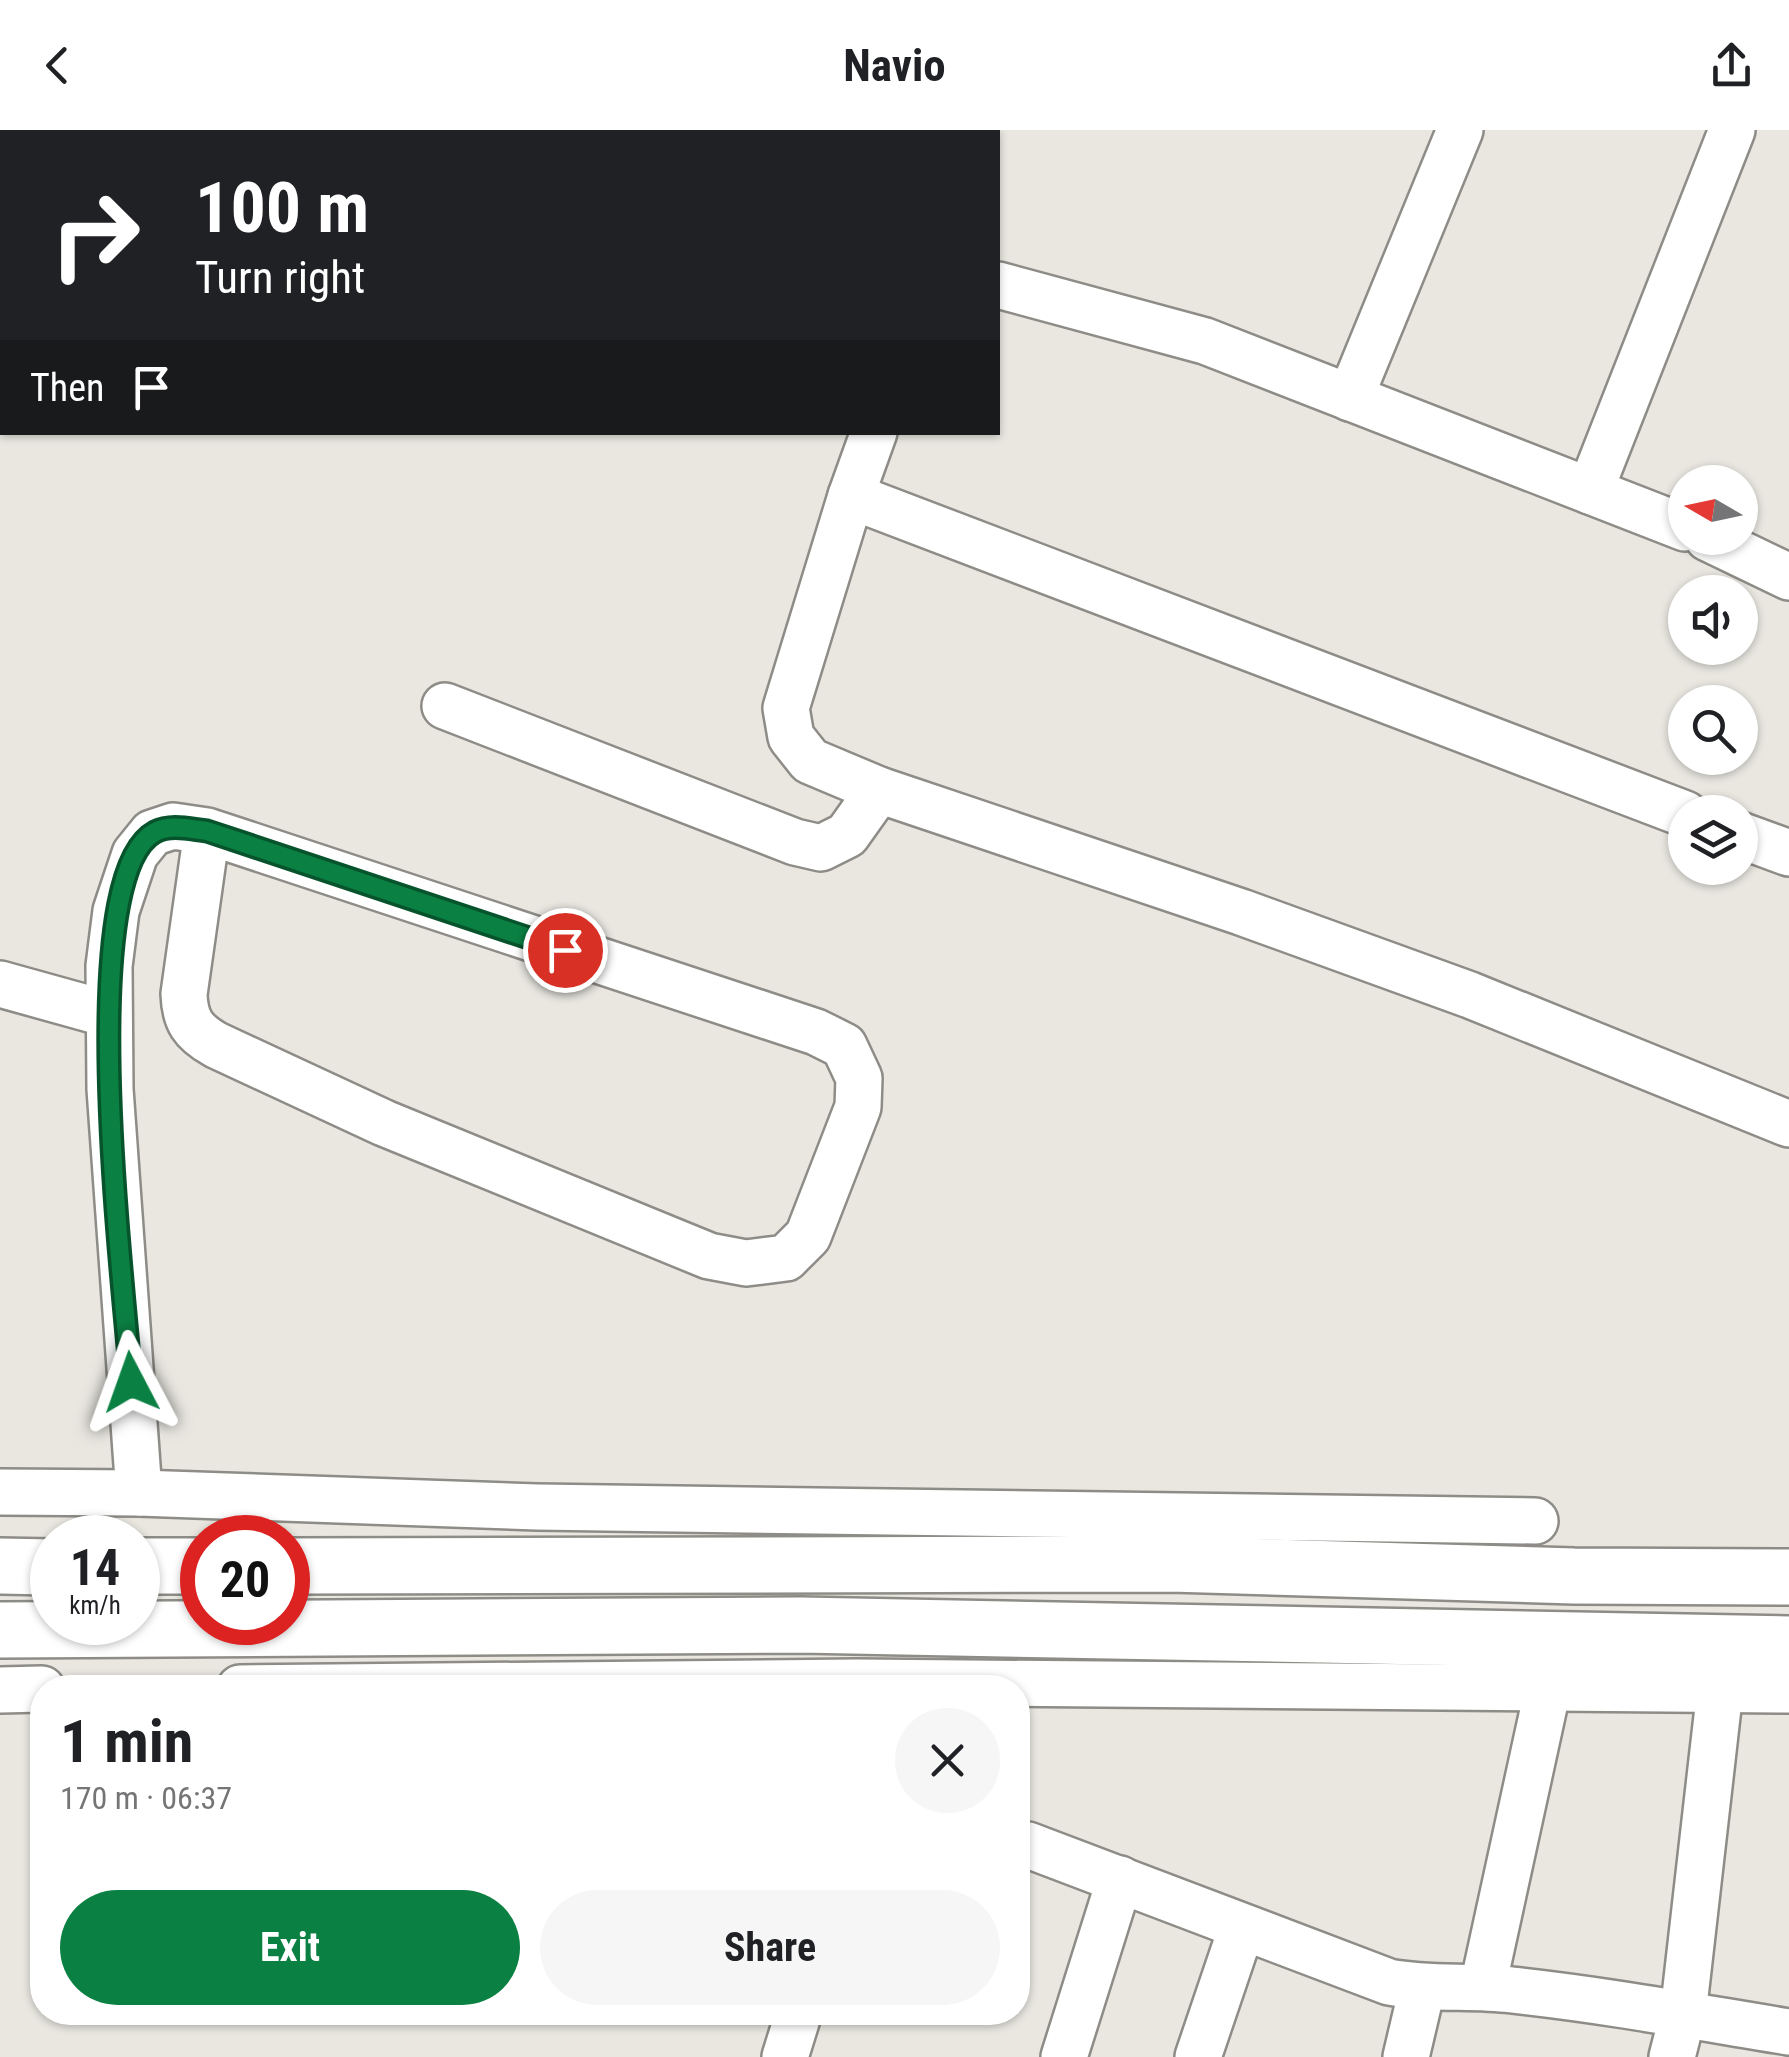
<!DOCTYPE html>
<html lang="en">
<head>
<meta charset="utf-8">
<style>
  :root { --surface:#fff; --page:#f6f6f6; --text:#202124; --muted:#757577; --accent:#0b8043 }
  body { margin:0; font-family:"Roboto Condensed",sans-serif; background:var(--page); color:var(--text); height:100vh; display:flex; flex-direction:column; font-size:38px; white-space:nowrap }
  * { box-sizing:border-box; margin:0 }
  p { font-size:32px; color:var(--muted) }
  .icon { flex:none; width:55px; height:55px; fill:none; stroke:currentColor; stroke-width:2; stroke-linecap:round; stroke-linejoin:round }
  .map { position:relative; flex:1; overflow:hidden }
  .details { position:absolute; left:30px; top:1545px; width:1000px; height:350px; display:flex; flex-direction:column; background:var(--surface); border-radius:40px; box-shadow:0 2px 8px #0004 }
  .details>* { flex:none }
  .guide { position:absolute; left:0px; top:0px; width:1000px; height:305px; box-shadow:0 2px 8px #0004; background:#202124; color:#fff; overflow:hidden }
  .needle { width:65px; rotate:279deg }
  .tools { position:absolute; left:1668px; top:335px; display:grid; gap:20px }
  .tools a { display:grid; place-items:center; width:90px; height:90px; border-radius:50%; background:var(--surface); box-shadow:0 2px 8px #0004; font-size:50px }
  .speed { position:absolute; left:30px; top:1385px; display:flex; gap:20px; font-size:50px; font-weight:700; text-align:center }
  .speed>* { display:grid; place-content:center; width:130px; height:130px; border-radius:50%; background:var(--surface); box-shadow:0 2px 8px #0004; line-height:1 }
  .speed small { font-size:25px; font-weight:400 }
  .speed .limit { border:15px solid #d22; background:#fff; color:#111 }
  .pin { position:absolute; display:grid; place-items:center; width:85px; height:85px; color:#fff; margin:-42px; border:5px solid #fff; border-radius:50%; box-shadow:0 2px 10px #0007 }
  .me { position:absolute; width:110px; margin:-55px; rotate:356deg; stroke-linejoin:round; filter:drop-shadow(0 0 8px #0008) }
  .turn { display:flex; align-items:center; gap:35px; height:210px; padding:0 30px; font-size:45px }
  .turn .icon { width:130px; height:130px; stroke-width:2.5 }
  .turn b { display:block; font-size:70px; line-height:85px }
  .then { display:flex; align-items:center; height:95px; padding:0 30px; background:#0003; gap:20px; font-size:38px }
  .round { display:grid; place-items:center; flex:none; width:105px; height:105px; border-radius:52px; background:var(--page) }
  .summary { display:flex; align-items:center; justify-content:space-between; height:170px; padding:0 30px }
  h1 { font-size:60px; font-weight:700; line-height:75px }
  .button { display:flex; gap:20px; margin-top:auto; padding:20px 30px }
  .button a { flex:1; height:115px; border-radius:60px; background:var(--accent); color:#fff; font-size:40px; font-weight:700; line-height:115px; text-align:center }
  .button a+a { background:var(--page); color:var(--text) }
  header { display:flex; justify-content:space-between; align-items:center; height:130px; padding:0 30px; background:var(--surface); font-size:45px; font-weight:700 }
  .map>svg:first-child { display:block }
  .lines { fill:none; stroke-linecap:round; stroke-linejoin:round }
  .minor-casing { stroke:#8e8c86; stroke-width:50 }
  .major-casing { stroke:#8e8c86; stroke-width:60 }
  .minor { stroke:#fff; stroke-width:45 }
  .major { stroke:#fff; stroke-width:55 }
  .route-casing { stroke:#07532c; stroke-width:25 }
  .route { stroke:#0b8043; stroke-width:18 }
</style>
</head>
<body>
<header><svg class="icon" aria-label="back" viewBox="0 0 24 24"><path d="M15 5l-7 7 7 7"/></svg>Navio<svg class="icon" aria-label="share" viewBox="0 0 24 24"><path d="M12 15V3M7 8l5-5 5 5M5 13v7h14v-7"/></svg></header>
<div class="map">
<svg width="1789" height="1927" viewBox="0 0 1789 1927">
  <rect width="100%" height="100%" fill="#e9e7e0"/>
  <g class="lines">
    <defs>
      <g id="minor">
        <path d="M952 2V0"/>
        <path d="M998 155 1205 211 1685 398"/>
        <path d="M1350 268 1460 0"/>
        <path d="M1590 361 1732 0"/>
        <path d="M851 366 874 302"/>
        <path d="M1708 408 1789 447"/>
        <path d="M445 576 795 712 821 718 847 705 879 660"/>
        <path d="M1685 684 851 366 786 578 791 607 810 631 879 660 1241 782 1470 865 1789 994"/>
        <path d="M1740 705 1789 723"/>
        <path d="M0 854 108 884"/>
        <path d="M0 1362 139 1363 537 1377 1535 1391"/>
        <path d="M139 1363 110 959 109 836 116 781 135 724 152 703 173 696 207 701 816 902 844 916 859 948 858 977 808 1106 786 1128 746 1133 709 1126 384 993 216 915C193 902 185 891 184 864L207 701"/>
        <path d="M240 1558 857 1552 1789 1560"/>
        <path d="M0 1560 42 1559"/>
        <path d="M1028 1715 1389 1852C1430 1860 1470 1855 1512 1860 1605 1870 1697 1887 1789 1902"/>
        <path d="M1483 1856 1548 1558"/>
        <path d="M785 1927 799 1882"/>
        <path d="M1064 1927 1120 1749"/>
        <path d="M1198 1927 1242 1797"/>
        <path d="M1406 1927 1422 1859"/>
        <path d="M1672 1927 1683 1884 1720 1560"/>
      </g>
      <g id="major">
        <path d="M0 1436 52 1437"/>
        <path d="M138 1436H202"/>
        <path d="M288 1436 1171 1434 1574 1446 1789 1447"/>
        <path d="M0 1500 801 1495 1789 1514"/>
      </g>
    </defs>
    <use href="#minor" class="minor-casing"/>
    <use href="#major" class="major-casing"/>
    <use href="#minor" class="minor"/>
    <use href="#major" class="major"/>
  </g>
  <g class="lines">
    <defs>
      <path id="route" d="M131 1252C125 1162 72 747 155 702 171 694 189 699 207 701L565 820"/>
    </defs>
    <use href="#route" class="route-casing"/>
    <use href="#route" class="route"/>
  </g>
</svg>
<div class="tools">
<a><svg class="needle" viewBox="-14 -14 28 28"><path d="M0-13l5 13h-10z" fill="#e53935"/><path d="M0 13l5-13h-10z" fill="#757577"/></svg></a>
<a><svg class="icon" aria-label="sound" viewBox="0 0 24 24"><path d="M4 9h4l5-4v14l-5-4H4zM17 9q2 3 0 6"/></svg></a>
<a><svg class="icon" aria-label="search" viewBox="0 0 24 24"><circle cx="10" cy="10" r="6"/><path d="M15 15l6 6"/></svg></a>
<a><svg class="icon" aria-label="layers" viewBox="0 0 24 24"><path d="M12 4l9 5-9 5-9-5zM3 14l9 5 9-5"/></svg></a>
</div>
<div class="speed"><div>14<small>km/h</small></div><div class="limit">20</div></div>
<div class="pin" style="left:565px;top:820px;background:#d93025"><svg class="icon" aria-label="arrive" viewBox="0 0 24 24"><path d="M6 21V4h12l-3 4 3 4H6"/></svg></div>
<svg class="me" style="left:131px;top:1252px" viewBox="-20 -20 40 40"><path d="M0-17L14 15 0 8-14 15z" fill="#0b8043" stroke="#fff" stroke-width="4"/></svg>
<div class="guide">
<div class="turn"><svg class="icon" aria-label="right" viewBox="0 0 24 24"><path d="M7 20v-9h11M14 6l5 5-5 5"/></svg><div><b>100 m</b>Turn right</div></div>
<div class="then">Then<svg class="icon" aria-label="arrive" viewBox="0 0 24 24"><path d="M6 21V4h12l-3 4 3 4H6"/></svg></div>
</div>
<section class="details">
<div class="summary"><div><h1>1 min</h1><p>170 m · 06:37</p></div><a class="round"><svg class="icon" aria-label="close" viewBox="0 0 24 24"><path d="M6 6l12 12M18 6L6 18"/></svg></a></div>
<div class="button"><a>Exit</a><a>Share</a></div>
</section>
</div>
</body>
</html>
